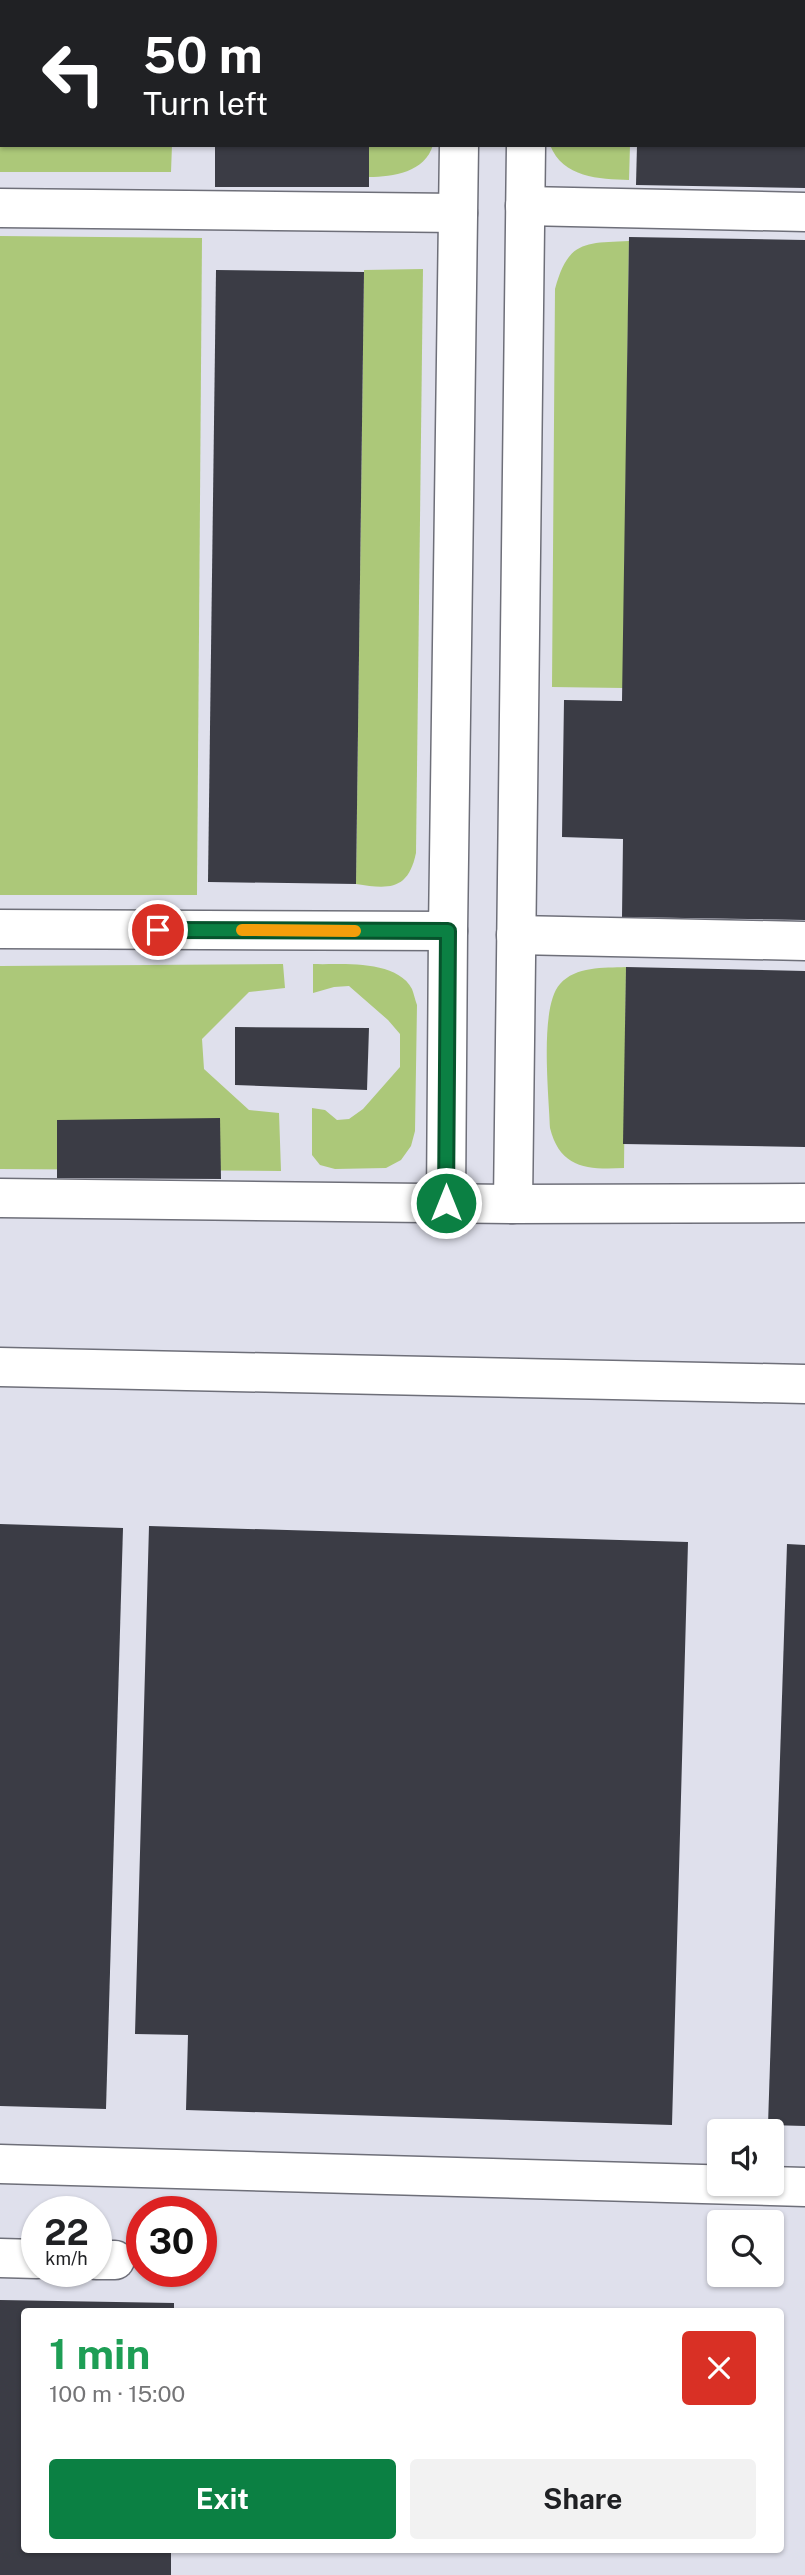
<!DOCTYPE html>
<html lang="en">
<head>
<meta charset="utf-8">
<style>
  :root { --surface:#fff; --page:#f2f2f2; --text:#202124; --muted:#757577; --accent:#0b8043 }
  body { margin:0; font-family:"Public Sans",sans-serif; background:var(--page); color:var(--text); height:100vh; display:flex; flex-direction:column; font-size:26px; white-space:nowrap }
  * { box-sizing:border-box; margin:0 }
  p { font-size:23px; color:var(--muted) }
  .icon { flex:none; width:38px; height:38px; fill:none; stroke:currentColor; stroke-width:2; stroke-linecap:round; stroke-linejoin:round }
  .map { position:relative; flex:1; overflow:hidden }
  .drawer { position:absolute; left:21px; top:2308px; width:763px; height:245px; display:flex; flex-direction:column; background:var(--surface); border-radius:7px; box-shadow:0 2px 5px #0004 }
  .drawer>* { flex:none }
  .hud { position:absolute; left:0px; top:0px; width:805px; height:147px; box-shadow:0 2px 5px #0004; background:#202124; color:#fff; overflow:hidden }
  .buttons { position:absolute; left:707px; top:2119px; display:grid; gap:14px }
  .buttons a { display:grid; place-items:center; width:77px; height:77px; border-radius:7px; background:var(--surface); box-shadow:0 2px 5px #0004; font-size:35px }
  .speed { position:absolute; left:21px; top:2196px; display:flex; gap:14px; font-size:35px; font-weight:700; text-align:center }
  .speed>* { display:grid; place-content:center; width:91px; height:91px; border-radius:50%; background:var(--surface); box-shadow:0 2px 5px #0004; line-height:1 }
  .speed small { font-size:18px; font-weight:400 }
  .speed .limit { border:10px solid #d22; background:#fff; color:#111 }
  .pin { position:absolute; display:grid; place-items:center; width:60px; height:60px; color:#fff; margin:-30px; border:4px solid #fff; border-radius:50%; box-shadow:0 2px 7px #0007 }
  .me { position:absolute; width:77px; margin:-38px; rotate:0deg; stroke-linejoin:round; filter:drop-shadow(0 0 5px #0008) }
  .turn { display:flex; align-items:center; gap:24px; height:147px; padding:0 28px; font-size:32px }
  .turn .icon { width:91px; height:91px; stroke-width:2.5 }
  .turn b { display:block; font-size:49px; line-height:60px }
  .round { display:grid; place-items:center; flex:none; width:74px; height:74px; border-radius:7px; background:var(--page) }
  .summary { display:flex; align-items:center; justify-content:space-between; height:119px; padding:0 28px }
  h1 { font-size:42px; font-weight:700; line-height:52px; color:#1e9e55 }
  .primary-button { display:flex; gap:14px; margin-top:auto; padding:14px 28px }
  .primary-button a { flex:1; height:80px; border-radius:7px; background:var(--accent); color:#fff; font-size:28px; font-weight:700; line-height:80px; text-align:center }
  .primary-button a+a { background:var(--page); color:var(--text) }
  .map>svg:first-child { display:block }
  .green { fill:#acc879 }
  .building { fill:#3b3c45 }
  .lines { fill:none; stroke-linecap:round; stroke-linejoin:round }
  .minor-casing { stroke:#6e6f79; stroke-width:41 }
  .minor { stroke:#fff; stroke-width:38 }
  .route-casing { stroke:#07532c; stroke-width:18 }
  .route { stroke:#0b8043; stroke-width:12 }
  .slow { stroke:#f59e0b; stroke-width:12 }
</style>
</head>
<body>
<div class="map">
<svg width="805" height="2575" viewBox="0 0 805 2575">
  <rect width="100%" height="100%" fill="#dfe0ec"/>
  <g class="green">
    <path d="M0 0H209L2 2V145H172L171 172H0Z"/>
    <path d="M368 145H433C425 172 393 177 369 177Z"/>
    <path d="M550 145H630L629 180C599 179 563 178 550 145Z"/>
    <path d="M0 236 202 238 197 895H0Z"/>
    <path d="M629 241 623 688 552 687 555 289C568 241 584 243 629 241Z"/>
    <path d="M423 269 416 853C408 891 388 889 356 884L364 270Z"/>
    <path d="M283 964 285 988 249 992 202 1039 204 1069 249 1110 279 1113 281 1171 0 1169V966Z"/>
    <path d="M313 964C341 965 396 959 412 989 414 994 415 1000 417 1005L415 1131 411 1146 401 1160 386 1168 335 1169 320 1165 312 1155V1108L325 1110 337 1120 349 1119 363 1109 400 1067V1034L388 1020 349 986 334 987 313 993Z"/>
    <path d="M626 967 624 1168C587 1170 560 1168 550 1128 549 1095 539 1007 560 984 576 966 603 968 626 967Z"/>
  </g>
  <g class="building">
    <rect x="215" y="145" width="154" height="42"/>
    <path d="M637 145H805V188L636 185Z"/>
    <path d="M629 237 805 240V920L622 917 623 839 562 837 564 700 622 701Z"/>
    <path d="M216 270 364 272 356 884 208 882Z"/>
    <path d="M626 967 805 971V1147L623 1144Z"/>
    <path d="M235 1027 369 1028 367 1090 235 1085Z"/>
    <path d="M220 1118 221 1179 57 1178V1120Z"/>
    <path d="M0 1524 123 1528 106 2109 0 2106Z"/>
    <path d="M149 1526 688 1542 672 2125 186 2110 188 2035 135 2034Z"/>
    <path d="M787 1544 805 1545V2126L768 2125Z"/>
    <path d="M0 2300 174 2303V2312H24V2550H171V2575H0Z"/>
  </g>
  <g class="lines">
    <defs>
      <g id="minor">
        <path d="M461 2V0"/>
        <path d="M529 2V0"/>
        <path d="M525 206 805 212"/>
        <path d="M0 208 458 213"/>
        <path d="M0 929 448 931 459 145"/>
        <path d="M516 935 805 941"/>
        <path d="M0 1198 513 1204 805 1203"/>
        <path d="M446 1203 448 931"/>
        <path d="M513 1204 526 145"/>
        <path d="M0 1367 805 1384"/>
        <path d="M0 2164 805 2187"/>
        <path d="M0 2258 37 2259"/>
        <path d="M96 2260H115"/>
      </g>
    </defs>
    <use href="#minor" class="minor-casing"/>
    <use href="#minor" class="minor"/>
  </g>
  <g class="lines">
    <defs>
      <path id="route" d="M158 930 448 931 446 1203"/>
    </defs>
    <use href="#route" class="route-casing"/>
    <use href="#route" class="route"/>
    <path class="slow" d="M242 930 355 931"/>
  </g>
</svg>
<div class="buttons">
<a><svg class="icon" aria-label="sound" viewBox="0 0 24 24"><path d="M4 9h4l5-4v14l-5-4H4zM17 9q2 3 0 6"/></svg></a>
<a><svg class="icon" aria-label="search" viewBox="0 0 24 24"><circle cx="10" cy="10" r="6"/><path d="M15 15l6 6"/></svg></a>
</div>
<div class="speed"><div>22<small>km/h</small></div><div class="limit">30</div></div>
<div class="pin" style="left:158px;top:930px;background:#d93025"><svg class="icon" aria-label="arrive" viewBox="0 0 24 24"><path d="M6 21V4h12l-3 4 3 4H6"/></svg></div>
<svg class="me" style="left:446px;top:1203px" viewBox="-20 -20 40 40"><circle r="17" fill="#0b8043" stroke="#fff" stroke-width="3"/><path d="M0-11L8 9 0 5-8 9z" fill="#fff"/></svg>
<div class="hud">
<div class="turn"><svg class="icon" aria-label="left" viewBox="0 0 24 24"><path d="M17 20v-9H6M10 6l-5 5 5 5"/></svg><div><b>50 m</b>Turn left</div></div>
</div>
<section class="drawer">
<div class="summary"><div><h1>1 min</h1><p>100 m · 15:00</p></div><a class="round" style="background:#d93025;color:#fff"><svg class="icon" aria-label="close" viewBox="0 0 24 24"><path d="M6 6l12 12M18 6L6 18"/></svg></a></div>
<div class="primary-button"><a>Exit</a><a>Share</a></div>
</section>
</div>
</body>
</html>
